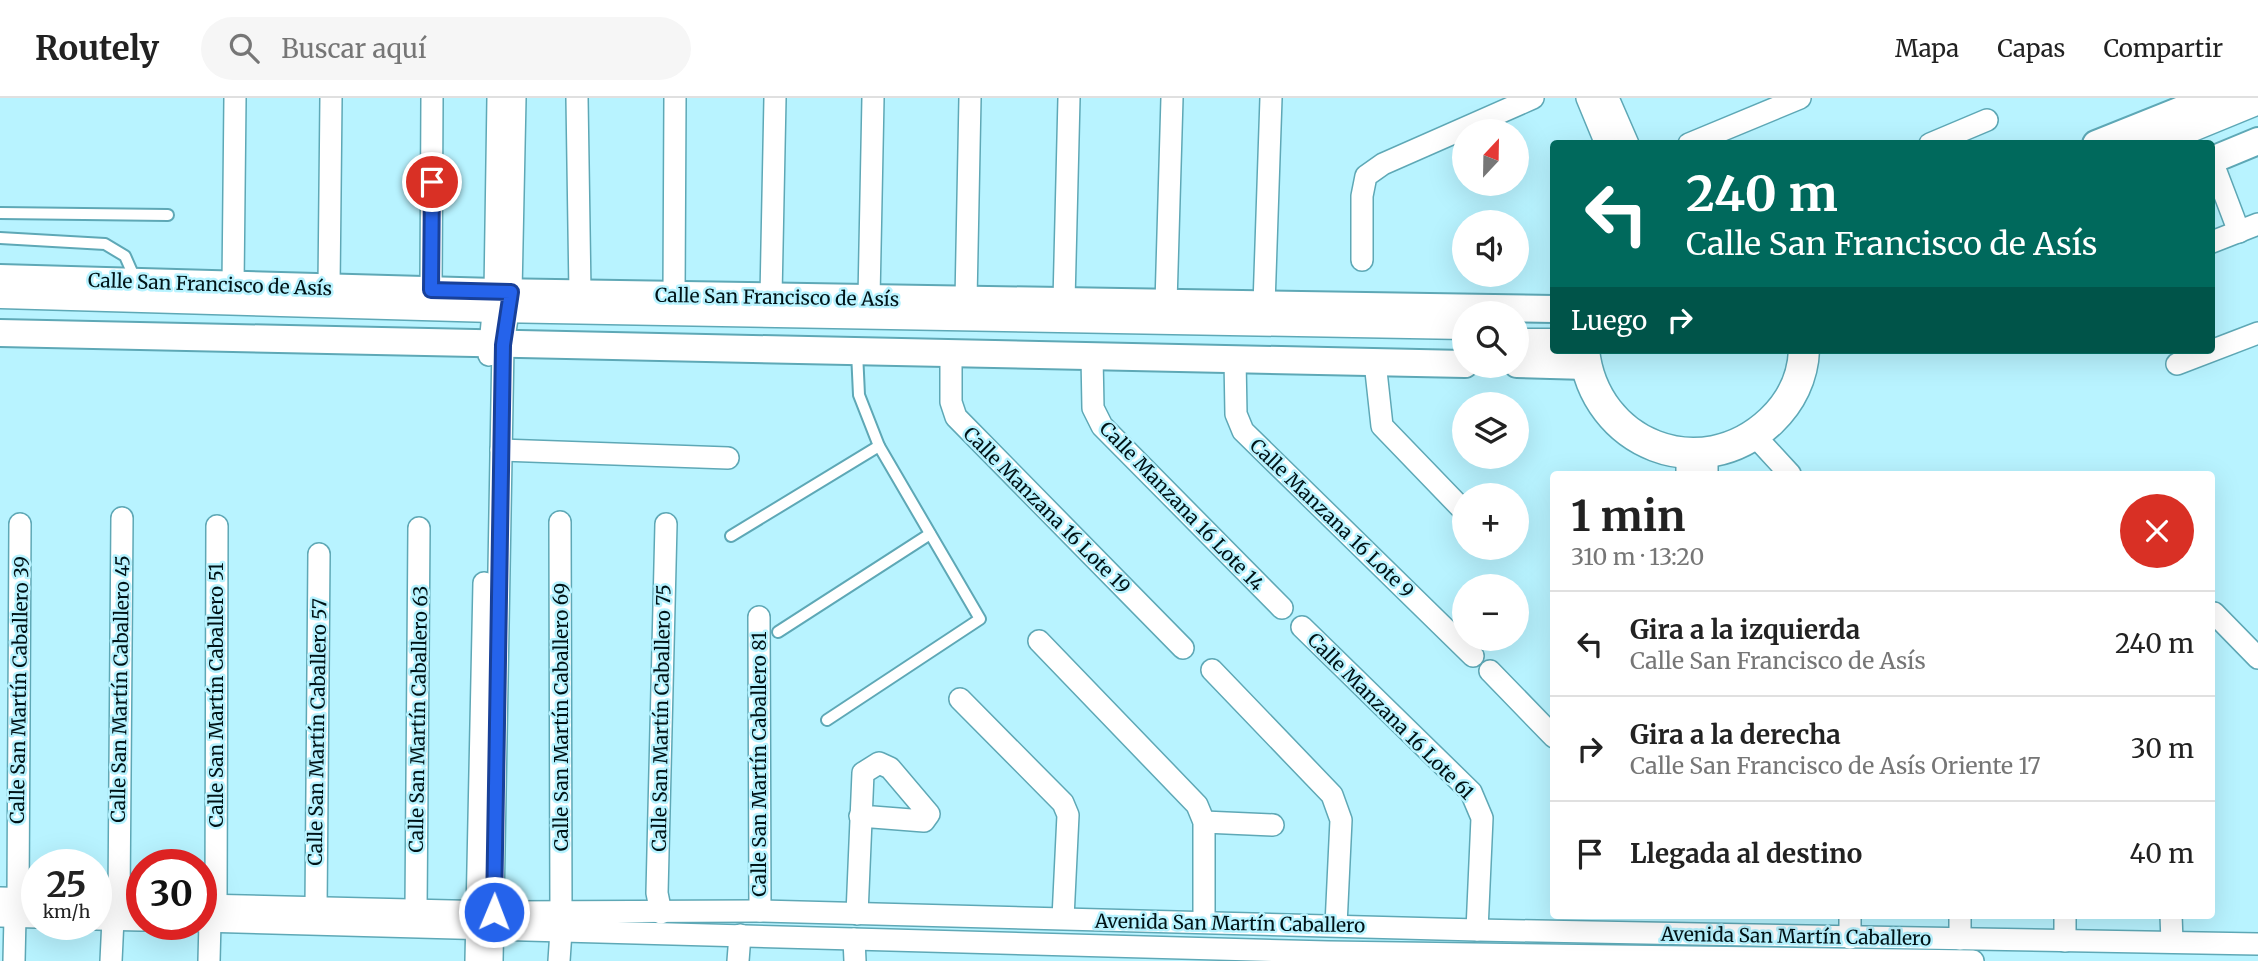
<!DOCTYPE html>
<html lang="es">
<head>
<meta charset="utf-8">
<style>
  :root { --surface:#fff; --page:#f6f6f6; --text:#222; --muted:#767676; --line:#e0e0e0 }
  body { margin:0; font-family:Merriweather,serif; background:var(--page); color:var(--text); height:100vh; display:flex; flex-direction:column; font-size:26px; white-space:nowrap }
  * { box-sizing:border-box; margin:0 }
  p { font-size:23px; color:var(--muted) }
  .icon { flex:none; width:38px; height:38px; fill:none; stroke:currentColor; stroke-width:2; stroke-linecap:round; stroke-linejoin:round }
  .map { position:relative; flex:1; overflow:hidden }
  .panel { position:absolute; left:1550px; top:373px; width:665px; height:448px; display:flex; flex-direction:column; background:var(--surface); border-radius:7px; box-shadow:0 7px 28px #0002 }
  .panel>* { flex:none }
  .top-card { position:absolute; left:1550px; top:42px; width:665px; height:214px; border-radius:7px; box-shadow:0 7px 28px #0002; background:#00695c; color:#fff; overflow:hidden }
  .needle { width:46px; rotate:22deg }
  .buttons { position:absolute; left:1452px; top:21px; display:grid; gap:14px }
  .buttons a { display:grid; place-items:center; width:77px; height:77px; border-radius:50%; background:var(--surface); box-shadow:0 7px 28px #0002; font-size:35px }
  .speed { position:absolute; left:21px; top:751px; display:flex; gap:14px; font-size:35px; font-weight:700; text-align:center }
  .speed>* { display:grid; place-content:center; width:91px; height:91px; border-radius:50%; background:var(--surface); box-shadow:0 7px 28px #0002; line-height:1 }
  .speed small { font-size:18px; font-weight:400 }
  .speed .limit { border:10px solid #d22; background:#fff; color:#111 }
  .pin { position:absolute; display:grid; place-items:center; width:60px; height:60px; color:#fff; margin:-30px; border:4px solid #fff; border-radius:50%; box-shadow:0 2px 7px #0007 }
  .me { position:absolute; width:77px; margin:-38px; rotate:1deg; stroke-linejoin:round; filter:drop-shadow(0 0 5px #0008) }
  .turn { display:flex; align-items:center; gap:24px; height:147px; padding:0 21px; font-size:32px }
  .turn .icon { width:91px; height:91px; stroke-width:2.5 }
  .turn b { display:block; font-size:49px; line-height:60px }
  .then { display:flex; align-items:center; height:66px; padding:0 21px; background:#0003; gap:14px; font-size:26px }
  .round { display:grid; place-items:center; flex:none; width:74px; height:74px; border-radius:37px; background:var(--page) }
  .overview { display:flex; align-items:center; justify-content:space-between; height:119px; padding:0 21px }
  h1 { font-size:42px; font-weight:700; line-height:52px }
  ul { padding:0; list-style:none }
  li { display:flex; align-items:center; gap:21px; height:105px; padding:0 21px; border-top:2px solid var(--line) }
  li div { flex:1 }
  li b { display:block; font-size:26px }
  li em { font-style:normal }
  header { display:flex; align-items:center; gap:42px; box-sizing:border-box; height:98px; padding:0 35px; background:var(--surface); border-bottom:2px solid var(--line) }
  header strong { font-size:33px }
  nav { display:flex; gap:38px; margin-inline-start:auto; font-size:24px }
  .search { width:490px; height:63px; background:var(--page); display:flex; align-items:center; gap:18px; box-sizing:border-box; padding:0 24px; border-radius:38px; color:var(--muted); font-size:26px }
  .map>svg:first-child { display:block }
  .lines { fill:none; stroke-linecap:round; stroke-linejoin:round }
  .service-casing { stroke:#5ea8b6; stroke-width:14 }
  .minor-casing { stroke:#5ea8b6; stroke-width:24 }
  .tertiary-casing { stroke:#5ea8b6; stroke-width:30 }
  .secondary-casing { stroke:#5ea8b6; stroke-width:33 }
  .service { stroke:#fff; stroke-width:10 }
  .minor { stroke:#fff; stroke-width:21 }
  .tertiary { stroke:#fff; stroke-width:26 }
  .secondary { stroke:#fff; stroke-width:30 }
  .route-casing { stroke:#184099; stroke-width:18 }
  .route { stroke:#2563eb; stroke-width:12 }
  .labels { text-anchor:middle; stroke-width:5; stroke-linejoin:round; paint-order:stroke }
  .street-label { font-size:19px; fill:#001317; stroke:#b8f3ff }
</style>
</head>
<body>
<header>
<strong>Routely</strong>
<div class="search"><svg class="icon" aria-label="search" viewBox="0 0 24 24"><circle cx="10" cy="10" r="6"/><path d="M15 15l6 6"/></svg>Buscar aquí</div>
<nav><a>Mapa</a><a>Capas</a><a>Compartir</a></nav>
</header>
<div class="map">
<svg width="2258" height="863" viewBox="0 0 2258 863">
  <rect width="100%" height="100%" fill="#b8f3ff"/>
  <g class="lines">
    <defs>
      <g id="service">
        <path d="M0 115 168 117"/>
        <path d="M0 140 105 146 125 158 136 183"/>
        <path d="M731 438 879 348"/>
        <path d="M778 534 930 436"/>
        <path d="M827 622 980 521 879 348 859 297 857 254"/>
      </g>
      <g id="minor">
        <path d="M577 0 580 195"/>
        <path d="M1587 0 1606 46"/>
        <path d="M1608 0 1628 46"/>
        <path d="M1689 46 1800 0"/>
        <path d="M1930 46 1987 22"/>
        <path d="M2212 63 2239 134"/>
        <path d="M2212 144 2258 126"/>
        <path d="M1362 162V98L1366 78 1383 66 1533 0"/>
        <path d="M233 187 235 0"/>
        <path d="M329 189 331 0"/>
        <path d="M431 192 432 0"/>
        <path d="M674 197 675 0"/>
        <path d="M771 198 775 0"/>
        <path d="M869 200 873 0"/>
        <path d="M966 202 970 0"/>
        <path d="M1064 203 1069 0"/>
        <path d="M1166 205 1172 0"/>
        <path d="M1264 207 1271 0"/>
        <path d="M951 256V304L956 319 1183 550"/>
        <path d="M489 257 495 194 498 0"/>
        <path d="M1092 258 1093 310 1102 328 1282 510"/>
        <path d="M1235 261 1236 316 1243 333 1473 558"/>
        <path d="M1375 264 1382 328 1465 414"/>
        <path d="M2177 266 2258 235"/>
        <path d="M1755 338 1790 376"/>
        <path d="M501 352 728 360"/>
        <path d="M1707 355V376"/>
        <path d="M1687 376V356"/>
        <path d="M560 424 561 814"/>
        <path d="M2214 515 2258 560"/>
        <path d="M759 519 760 813"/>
        <path d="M1302 529 1471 694 1482 720 1477 832"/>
        <path d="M1039 543 1197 707 1204 724V824"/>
        <path d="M1212 572 1332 697 1341 722 1336 827"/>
        <path d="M1490 573 1554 639"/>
        <path d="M960 601 1063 705 1068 717 1063 820"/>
        <path d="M1204 724 1273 727"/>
        <path d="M0 800 37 801"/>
        <path d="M18 801 20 426"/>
        <path d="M96 803 142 805"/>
        <path d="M119 804 122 420"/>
        <path d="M201 807 493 814 760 813 1477 832 2258 846"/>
        <path d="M216 807 217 428"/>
        <path d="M316 811 319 456"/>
        <path d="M416 812 419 430"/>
        <path d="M661 815 657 795 666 426"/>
        <path d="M857 816 863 675 879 665 890 670 929 716 924 723 860 718"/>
        <path d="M2065 817V843"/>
        <path d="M2171 817 2172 844"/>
        <path d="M0 818 37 819"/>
        <path d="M96 821 142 822"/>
        <path d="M201 823 1328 854 1973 863"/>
        <path d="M1850 840V817"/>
        <path d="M854 841 855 863"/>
        <path d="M1960 841V817"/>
        <path d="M14 863 15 819"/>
        <path d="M111 863 113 821"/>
        <path d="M209 863 210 823"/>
        <path d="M476 863 484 485"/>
        <path d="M492 863 503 247 511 194 515 0"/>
        <path d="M559 863 561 833"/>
        <path d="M738 863 740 837"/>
      </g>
      <g id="tertiary">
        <path d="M2096 46 2211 0"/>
        <path d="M2212 62 2258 43"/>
        <path d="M0 180 495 194 1554 211"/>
        <path d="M0 235 1465 266"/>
        <path d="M1517 266 1586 268"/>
      </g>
      <g id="secondary">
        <path d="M2148 46 2258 1"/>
        <path d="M0 195 493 209 1465 226"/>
        <path d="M1517 246H1554"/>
        <path d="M1584 252C1594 347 1701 389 1771 323 1791 304 1803 279 1804 252"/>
      </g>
    </defs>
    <use href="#service" class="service-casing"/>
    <use href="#minor" class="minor-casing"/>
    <use href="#tertiary" class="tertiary-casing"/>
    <use href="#secondary" class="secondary-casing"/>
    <use href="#service" class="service"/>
    <use href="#minor" class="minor"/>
    <use href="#tertiary" class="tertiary"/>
    <use href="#secondary" class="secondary"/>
  </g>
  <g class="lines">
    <defs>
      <path id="route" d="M432 84 431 192 511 194 503 247 494 814"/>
    </defs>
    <use href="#route" class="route-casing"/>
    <use href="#route" class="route"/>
  </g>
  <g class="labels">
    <g class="street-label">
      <text transform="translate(210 186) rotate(2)" y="7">Calle San Francisco de Asís</text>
      <text transform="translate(777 199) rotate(1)" y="7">Calle San Francisco de Asís</text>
      <text transform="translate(1182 408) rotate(46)" y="7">Calle Manzana 16 Lote 14</text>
      <text transform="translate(1047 412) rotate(45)" y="7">Calle Manzana 16 Lote 19</text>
      <text transform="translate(1332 420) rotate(44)" y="7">Calle Manzana 16 Lote 9</text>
      <text transform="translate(120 591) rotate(-89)" y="7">Calle San Martín Caballero 45</text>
      <text transform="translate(19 592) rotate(-89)" y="7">Calle San Martín Caballero 39</text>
      <text transform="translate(216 597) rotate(-90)" y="7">Calle San Martín Caballero 51</text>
      <text transform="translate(1391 618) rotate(45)" y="7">Calle Manzana 16 Lote 61</text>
      <text transform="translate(561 619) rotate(-90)" y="7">Calle San Martín Caballero 69</text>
      <text transform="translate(661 620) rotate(-89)" y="7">Calle San Martín Caballero 75</text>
      <text transform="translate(418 621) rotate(-89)" y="7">Calle San Martín Caballero 63</text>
      <text transform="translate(317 634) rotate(-89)" y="7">Calle San Martín Caballero 57</text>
      <text transform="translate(759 666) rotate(-90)" y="7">Calle San Martín Caballero 81</text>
      <text transform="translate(1230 825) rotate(1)" y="7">Avenida San Martín Caballero</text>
      <text transform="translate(1796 838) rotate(1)" y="7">Avenida San Martín Caballero</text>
    </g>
  </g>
</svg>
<div class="buttons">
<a><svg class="needle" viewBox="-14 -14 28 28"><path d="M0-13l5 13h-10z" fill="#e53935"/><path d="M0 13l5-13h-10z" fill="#767676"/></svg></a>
<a><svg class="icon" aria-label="sound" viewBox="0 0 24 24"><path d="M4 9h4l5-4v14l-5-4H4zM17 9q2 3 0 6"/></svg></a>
<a><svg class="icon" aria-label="search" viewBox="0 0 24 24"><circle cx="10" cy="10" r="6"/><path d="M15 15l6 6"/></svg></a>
<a><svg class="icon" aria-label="layers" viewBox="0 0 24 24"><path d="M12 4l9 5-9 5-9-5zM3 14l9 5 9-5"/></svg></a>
<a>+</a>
<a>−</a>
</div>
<div class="speed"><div>25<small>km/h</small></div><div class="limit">30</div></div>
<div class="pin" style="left:432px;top:84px;background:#d93025"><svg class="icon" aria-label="arrive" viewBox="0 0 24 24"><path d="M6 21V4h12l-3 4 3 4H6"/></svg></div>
<svg class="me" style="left:494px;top:814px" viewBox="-20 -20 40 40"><circle r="17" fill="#2563eb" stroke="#fff" stroke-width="3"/><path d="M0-11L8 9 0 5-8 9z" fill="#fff"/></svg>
<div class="top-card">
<div class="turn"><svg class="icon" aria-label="left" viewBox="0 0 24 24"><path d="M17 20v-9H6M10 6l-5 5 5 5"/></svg><div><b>240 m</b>Calle San Francisco de Asís</div></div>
<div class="then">Luego<svg class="icon" aria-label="right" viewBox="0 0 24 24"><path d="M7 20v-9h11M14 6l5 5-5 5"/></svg></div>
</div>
<section class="panel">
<div class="overview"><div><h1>1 min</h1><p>310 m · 13:20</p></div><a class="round" style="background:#d93025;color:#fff"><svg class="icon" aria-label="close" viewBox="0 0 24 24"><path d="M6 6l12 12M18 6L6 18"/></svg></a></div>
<ul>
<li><svg class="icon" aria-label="left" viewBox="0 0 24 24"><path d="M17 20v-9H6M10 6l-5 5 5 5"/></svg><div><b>Gira a la izquierda</b><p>Calle San Francisco de Asís</p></div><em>240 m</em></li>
<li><svg class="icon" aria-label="right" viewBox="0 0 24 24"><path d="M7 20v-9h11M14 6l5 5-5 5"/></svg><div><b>Gira a la derecha</b><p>Calle San Francisco de Asís Oriente 17</p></div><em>30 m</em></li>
<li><svg class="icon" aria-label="arrive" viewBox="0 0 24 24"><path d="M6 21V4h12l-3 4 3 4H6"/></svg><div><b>Llegada al destino</b></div><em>40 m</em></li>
</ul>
</section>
</div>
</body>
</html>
